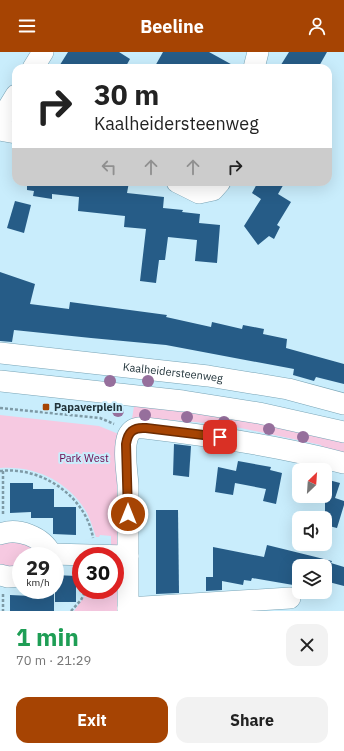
<!DOCTYPE html>
<html lang="en">
<head>
<meta charset="utf-8">
<style>
  :root { --surface:#fff; --page:#f2f2f2; --text:#222; --muted:#767676; --accent:#a64403 }
  body { margin:0; font-family:"IBM Plex Sans",sans-serif; background:var(--page); color:var(--text); height:100vh; display:flex; flex-direction:column; font-size:15px; white-space:nowrap }
  * { box-sizing:border-box; margin:0 }
  p { font-size:13px; color:var(--muted) }
  .icon { flex:none; width:22px; height:22px; fill:none; stroke:currentColor; stroke-width:2; stroke-linecap:round; stroke-linejoin:round }
  .map { position:relative; height:559px; overflow:hidden }
  .panel { display:flex; flex-direction:column; background:var(--surface); flex:1 }
  .panel>* { flex:none }
  .banner { position:absolute; left:12px; top:12px; width:320px; height:122px; border-radius:12px; box-shadow:0 4px 16px #0002; background:#fff; color:var(--text); overflow:hidden }
  .needle { width:26px; rotate:25deg }
  .tools { position:absolute; left:292px; top:411px; display:grid; gap:8px }
  .tools a { display:grid; place-items:center; width:40px; height:40px; border-radius:8px; background:var(--surface); box-shadow:0 4px 16px #0002; font-size:20px }
  .speed { position:absolute; left:12px; top:495px; display:flex; gap:8px; font-size:20px; font-weight:700; text-align:center }
  .speed>* { display:grid; place-content:center; width:52px; height:52px; border-radius:50%; background:var(--surface); box-shadow:0 4px 16px #0002; line-height:1 }
  .speed small { font-size:10px; font-weight:400 }
  .speed .limit { border:6px solid #d22; background:#fff; color:#111 }
  .pin { position:absolute; display:grid; place-items:center; width:34px; height:34px; color:#fff; margin:-17px; border-radius:8px; box-shadow:0 2px 6px #0006 }
  .me { position:absolute; width:44px; margin:-22px; rotate:0deg; stroke-linejoin:round; filter:drop-shadow(0 0 3px #0008) }
  .turn { display:flex; align-items:center; gap:14px; height:84px; padding:0 16px; font-size:18px }
  .turn .icon { width:52px; height:52px; stroke-width:2.5 }
  .turn b { display:block; font-size:28px; line-height:34px }
  .lanes { display:flex; align-items:center; height:38px; padding:0 16px; background:#0003; justify-content:center; gap:20px; direction:ltr }
  .lanes .off { opacity:.35 }
  .round { display:grid; place-items:center; flex:none; width:42px; height:42px; border-radius:12px; background:var(--page) }
  .headline { display:flex; align-items:center; justify-content:space-between; height:68px; padding:0 16px }
  h1 { font-size:24px; font-weight:700; line-height:30px; color:#1e9e55 }
  .button { display:flex; gap:8px; margin-top:auto; padding:8px 16px }
  .button a { flex:1; height:46px; border-radius:12px; background:var(--accent); color:#fff; font-size:16px; font-weight:700; line-height:46px; text-align:center }
  .button a+a { background:var(--page); color:var(--text) }
  header { display:flex; justify-content:space-between; align-items:center; height:52px; padding:0 16px; background:var(--accent); color:#fff; font-size:18px; font-weight:700 }
  .map>svg:first-child { display:block }
  .green { fill:#f6c9e1 }
  .building { fill:#265c87 }
  .lines { fill:none; stroke-linecap:round; stroke-linejoin:round }
  .minor-casing { stroke:#79a4b6; stroke-width:22 }
  .path { stroke:#7e9aa6; stroke-width:2.5; stroke-dasharray:3 2; stroke-linecap:butt }
  .minor { stroke:#fff; stroke-width:21 }
  .tree { fill:#966f9c }
  .route-casing { stroke:#6c2c02; stroke-width:10 }
  .route { stroke:#a64403; stroke-width:7 }
  .poi-dot { fill:#a64403; stroke:#c9edfc; stroke-width:1.5 }
  .labels { text-anchor:middle; stroke-width:4; stroke-linejoin:round; paint-order:stroke }
  .street-label { font-size:11px; fill:#21333a; stroke:#c9edfc }
  .poi-label { font-size:11px; font-weight:bold; fill:#21333a; stroke:#c9edfc; text-anchor:start }
  .park-label { font-size:11px; fill:#6c084d; stroke:#c9edfc }
</style>
</head>
<body>
<header><svg class="icon" aria-label="menu" viewBox="0 0 24 24"><path d="M4 6h16M4 12h16M4 18h16"/></svg>Beeline<svg class="icon" aria-label="person" viewBox="0 0 24 24"><circle cx="12" cy="8" r="4"/><path d="M4 21q1-7 8-7t8 7"/></svg></header>
<div class="map">
<svg width="344" height="559" viewBox="0 0 344 559">
  <rect width="100%" height="100%" fill="#c9edfc"/>
  <g class="green">
    <path d="M134 354 239 365 344 388V402L326 401 321 393 231 374 223 380 211 378 205 371 173 368 166 373 132 367Z"/>
    <path d="M0 363 99 374 121 383 119 492 115 495 111 494V484L100 483 99 485H96C93 477 91 469 87 461 70 430 35 413 0 416Z"/>
    <path d="M0 486 27 487 44 504H21V519L0 517Z"/>
    <path d="M115 510 118 511 120 559H74L89 538H115Z"/>
  </g>
  <g class="building">
    <path d="M68 0H119L130 7 125 16H58Z"/>
    <path d="M163 0H209L238 16H154Z"/>
    <path d="M289 0H327L318 16H279Z"/>
    <path d="M27 130H129L127 141 164 145 163 156 183 158 182 160 200 162 199 171 220 173 217 211 195 209 197 188 168 185 165 208H159L156 231 140 229 146 177 124 175 125 164 78 159 79 145 52 142V147L33 144 34 139 27 138Z"/>
    <path d="M258 130H285L278 142 291 150 277 173 280 175 274 187 269 184 258 193 244 174 261 147 252 141Z"/>
    <path d="M15 149 31 153 24 181 7 176Z"/>
    <path d="M0 220 35 232 30 252 69 257 70 250 167 263 166 265 211 275 212 270 242 277 243 273 264 277 263 282 287 287 286 296 344 312V332L316 325 314 329 293 323 294 317 166 293 91 286 14 278 12 290 0 289Z"/>
    <path d="M174 392 191 394 189 425 173 423Z"/>
    <path d="M238 409 271 415 270 418 282 421 276 452 263 449 266 437 235 431 233 443 215 440 218 415 236 419Z"/>
    <path d="M325 427 340 431 335 446 344 449V453L337 476 325 473 326 469H325Z"/>
    <path d="M10 431H33V437H54V455H76V483L53 482V466H31V460L10 461Z"/>
    <path d="M156 458H178L179 541 156 542Z"/>
    <path d="M267 493 332 509 331 511 344 515V534L325 529V514H299V534L252 526 251 529 244 528 243 533 222 529V538L206 539V525H213V495L264 505Z"/>
    <path d="M55 523 76 524V550H55Z"/>
    <path d="M31 538H54V559H10V543L31 544Z"/>
  </g>
  <g class="lines">
    <defs>
      <g id="minor">
        <path d="M33 16 43 0"/>
        <path d="M254 16 258 0"/>
        <path d="M0 69 16 43"/>
        <path d="M0 78 16 81"/>
        <path d="M177 130 199 141 213 138 220 130"/>
        <path id="s1" d="M0 301 208 324 288 337 344 352"/>
        <path d="M0 329 183 349 259 361 344 380"/>
        <path d="M0 482C18 475 43 485 51 502L50 504"/>
        <path d="M51 502 128 504"/>
        <path d="M0 523 8 525 21 524"/>
        <path d="M128 556 290 546"/>
        <path d="M128 559C128 517 128 475 128 433 127 420 123 396 128 384 132 376 137 375 145 376 213 384 279 394 344 411"/>
      </g>
    </defs>
    <use href="#minor" class="minor-casing"/>
    <g class="path">
      <path d="M0 356 100 366 114 372"/>
      <path d="M0 419C41 414 86 444 93 486"/>
      <path d="M3 462V419"/>
      <path d="M3 542V559"/>
      <path d="M71 559 81 548 86 538"/>
    </g>
    <use href="#minor" class="minor"/>
  </g>
  <g class="tree">
    <circle cx="110" cy="329" r="6"/>
    <circle cx="148" cy="329" r="6"/>
    <circle cx="118" cy="359" r="6"/>
    <circle cx="145" cy="363" r="6"/>
    <circle cx="187" cy="365" r="6"/>
    <circle cx="224" cy="370" r="6"/>
    <circle cx="269" cy="377" r="6"/>
    <circle cx="303" cy="385" r="6"/>
  </g>
  <g class="lines">
    <defs>
      <path id="route" d="M128 462 126 392C128 380 133 375 146 376L220 385"/>
    </defs>
    <use href="#route" class="route-casing"/>
    <use href="#route" class="route"/>
  </g>
  <rect class="poi-dot" x="42" y="351" width="8" height="8" rx="2"/>
  <g class="labels">
    <g class="street-label">
      <text dy="4" stroke="none"><textPath href="#s1" startOffset="174">Kaalheidersteenweg</textPath></text>
    </g>
    <g class="poi-label">
      <text x="54" y="359">Papaverplein</text>
    </g>
    <g class="park-label">
      <text x="84" y="410">Park West</text>
    </g>
  </g>
</svg>
<div class="tools">
<a><svg class="needle" viewBox="-14 -14 28 28"><path d="M0-13l5 13h-10z" fill="#e53935"/><path d="M0 13l5-13h-10z" fill="#767676"/></svg></a>
<a><svg class="icon" aria-label="sound" viewBox="0 0 24 24"><path d="M4 9h4l5-4v14l-5-4H4zM17 9q2 3 0 6"/></svg></a>
<a><svg class="icon" aria-label="layers" viewBox="0 0 24 24"><path d="M12 4l9 5-9 5-9-5zM3 14l9 5 9-5"/></svg></a>
</div>
<div class="speed"><div>29<small>km/h</small></div><div class="limit">30</div></div>
<div class="pin" style="left:220px;top:385px;background:#d93025"><svg class="icon" aria-label="arrive" viewBox="0 0 24 24"><path d="M6 21V4h12l-3 4 3 4H6"/></svg></div>
<svg class="me" style="left:128px;top:462px" viewBox="-20 -20 40 40"><circle r="17" fill="#a64403" stroke="#fff" stroke-width="3"/><path d="M0-11L8 9 0 5-8 9z" fill="#fff"/></svg>
<div class="banner">
<div class="turn"><svg class="icon" aria-label="right" viewBox="0 0 24 24"><path d="M7 20v-9h11M14 6l5 5-5 5"/></svg><div><b>30 m</b>Kaalheidersteenweg</div></div>
<div class="lanes"><svg class="icon off" aria-label="left" viewBox="0 0 24 24"><path d="M17 20v-9H6M10 6l-5 5 5 5"/></svg><svg class="icon off" aria-label="ahead" viewBox="0 0 24 24"><path d="M12 20V5M6 11l6-6 6 6"/></svg><svg class="icon off" aria-label="ahead" viewBox="0 0 24 24"><path d="M12 20V5M6 11l6-6 6 6"/></svg><svg class="icon" aria-label="right" viewBox="0 0 24 24"><path d="M7 20v-9h11M14 6l5 5-5 5"/></svg></div>
</div>
</div>
<section class="panel">
<div class="headline"><div><h1>1 min</h1><p>70 m · 21:29</p></div><a class="round"><svg class="icon" aria-label="close" viewBox="0 0 24 24"><path d="M6 6l12 12M18 6L6 18"/></svg></a></div>
<div class="button"><a>Exit</a><a>Share</a></div>
</section>
</body>
</html>
